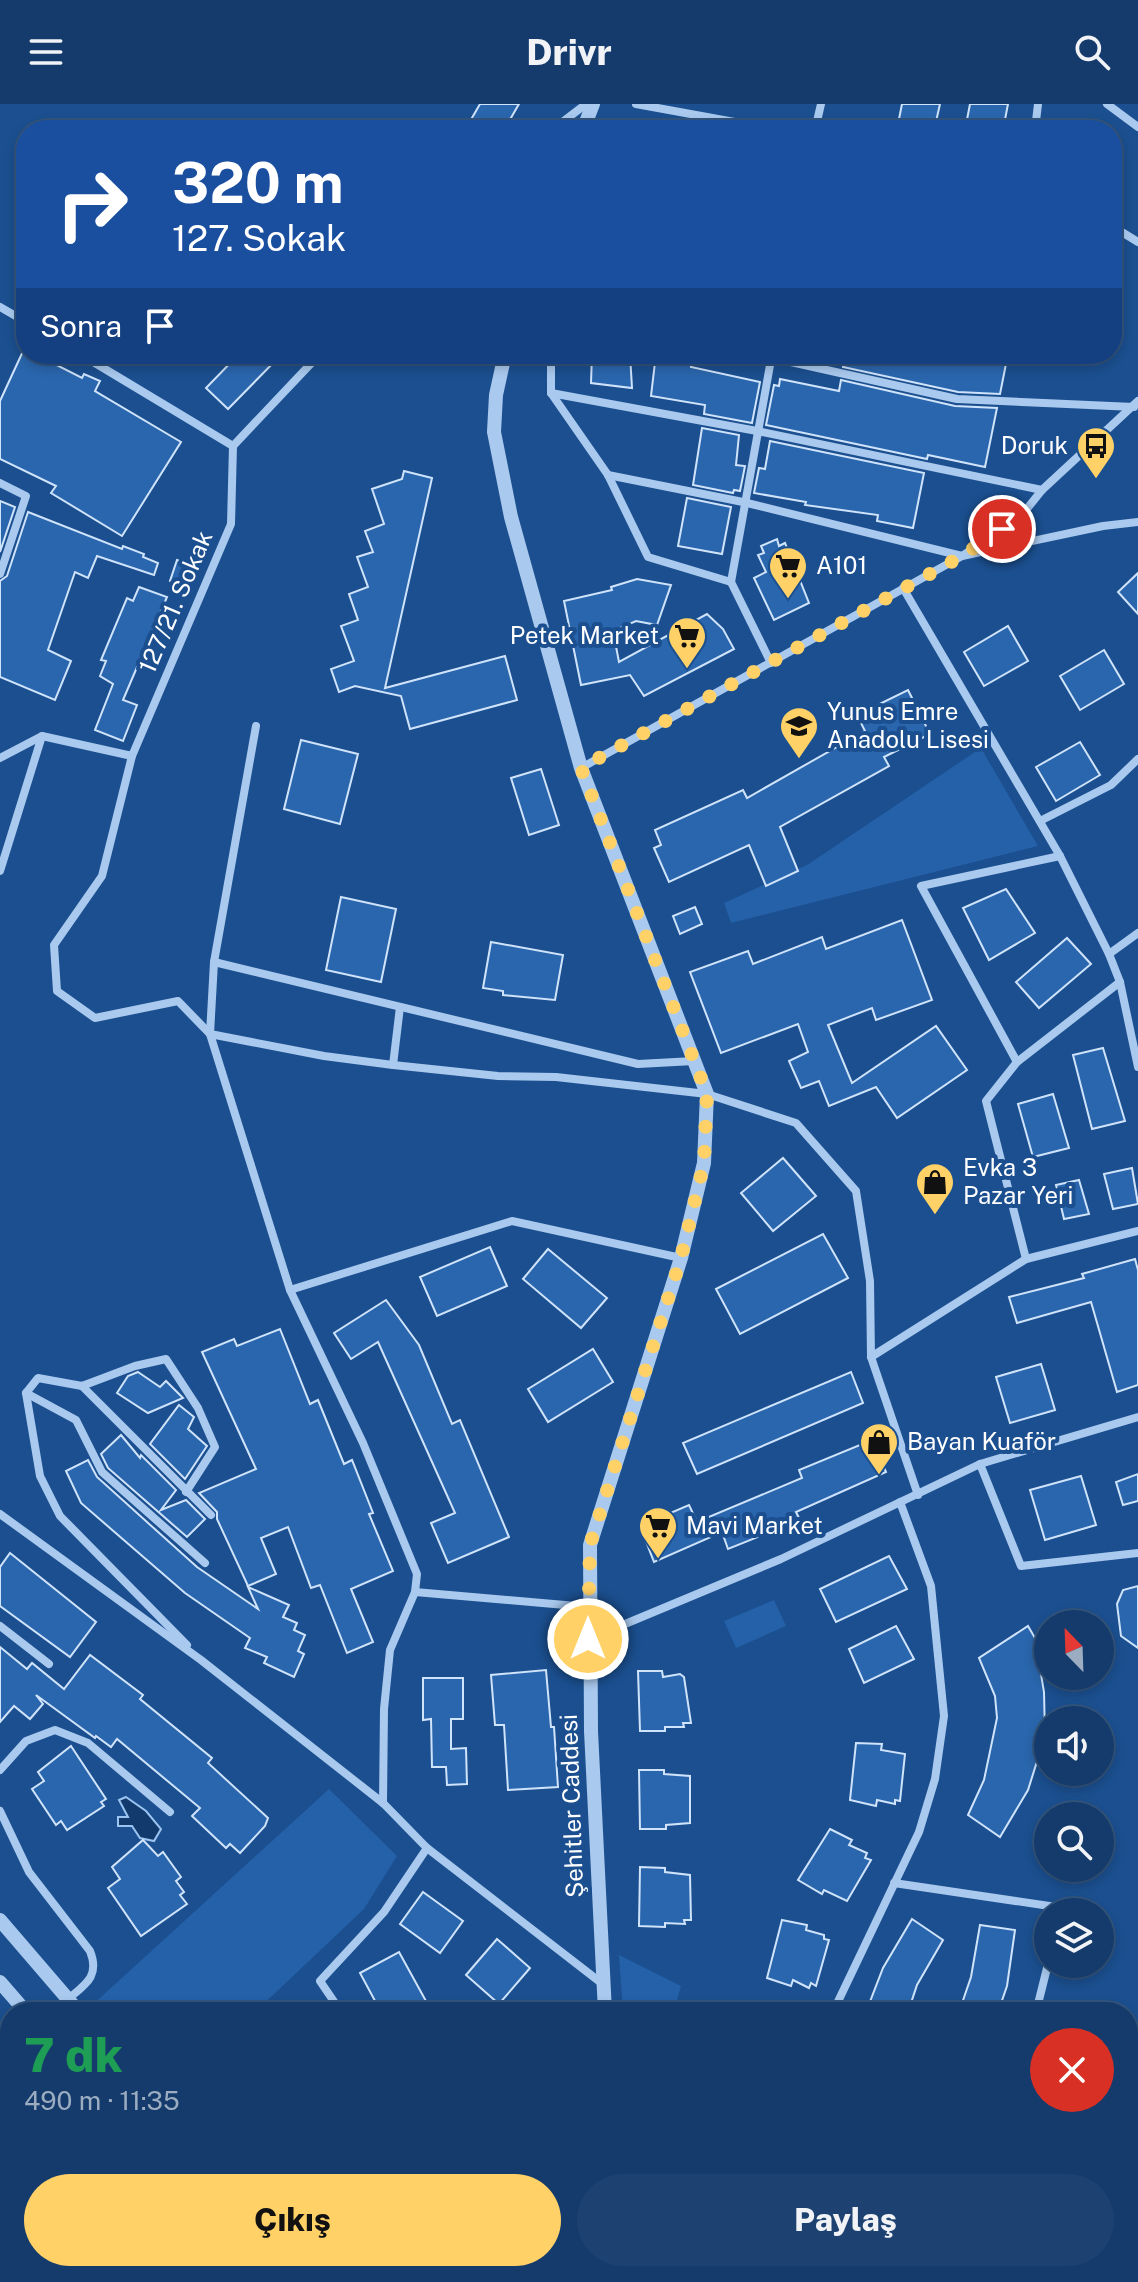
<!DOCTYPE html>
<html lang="tr">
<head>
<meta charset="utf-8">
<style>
  :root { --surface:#143b6b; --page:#1d4271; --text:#f1f3f6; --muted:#9dadc1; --line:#33557e; --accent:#ffd166 }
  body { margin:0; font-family:"Public Sans",sans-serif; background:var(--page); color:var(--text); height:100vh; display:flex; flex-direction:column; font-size:30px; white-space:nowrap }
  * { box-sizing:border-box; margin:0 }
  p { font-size:26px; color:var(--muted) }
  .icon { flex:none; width:44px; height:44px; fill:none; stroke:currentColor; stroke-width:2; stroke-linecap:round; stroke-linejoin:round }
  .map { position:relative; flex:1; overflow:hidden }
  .drawer { position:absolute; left:0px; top:1898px; width:1138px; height:280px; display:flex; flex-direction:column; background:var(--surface); border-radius:32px 32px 0 0; box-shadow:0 4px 12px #0003,0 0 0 2px var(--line) }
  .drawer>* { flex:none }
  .guide { position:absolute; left:16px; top:16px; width:1106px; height:244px; border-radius:32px; box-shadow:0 4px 12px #0003,0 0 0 2px var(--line); background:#1a4fa0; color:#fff; overflow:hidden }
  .needle { width:52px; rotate:337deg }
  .tools { position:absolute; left:1034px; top:1506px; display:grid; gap:16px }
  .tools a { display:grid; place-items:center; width:80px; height:80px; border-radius:50%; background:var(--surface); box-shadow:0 4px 12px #0003,0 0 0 2px var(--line); font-size:40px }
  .pin { position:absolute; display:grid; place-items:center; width:68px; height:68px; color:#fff; margin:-34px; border:4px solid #fff; border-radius:50%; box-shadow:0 2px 8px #0007 }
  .me { position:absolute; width:88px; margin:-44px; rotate:0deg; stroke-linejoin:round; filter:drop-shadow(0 0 6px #0008) }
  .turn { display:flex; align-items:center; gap:28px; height:168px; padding:0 24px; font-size:36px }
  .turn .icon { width:104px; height:104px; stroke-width:2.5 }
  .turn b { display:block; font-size:56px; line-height:68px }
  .then { display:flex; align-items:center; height:76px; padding:0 24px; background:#0003; gap:16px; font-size:30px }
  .round { display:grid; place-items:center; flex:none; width:84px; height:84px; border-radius:42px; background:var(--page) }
  .overview { display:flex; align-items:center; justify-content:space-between; height:136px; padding:0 24px }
  h1 { font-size:48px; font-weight:800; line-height:60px; color:#1e9e55 }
  .primary-button { display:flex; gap:16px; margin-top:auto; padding:16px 24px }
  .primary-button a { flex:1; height:92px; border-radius:48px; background:var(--accent); color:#111; font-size:32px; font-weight:800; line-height:92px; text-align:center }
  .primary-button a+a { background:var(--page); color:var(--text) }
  header { display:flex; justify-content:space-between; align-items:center; height:104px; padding:0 24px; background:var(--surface); font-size:36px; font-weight:800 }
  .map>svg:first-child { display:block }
  .green { fill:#2461a8 }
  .water { fill:#123a6d; stroke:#9cc4f0; stroke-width:2 }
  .building { fill:#2a66ad; stroke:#cfe3fa; stroke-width:2 }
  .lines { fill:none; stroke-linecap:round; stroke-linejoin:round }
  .minor { stroke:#a9c9ee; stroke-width:8 }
  .tertiary { stroke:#a9c9ee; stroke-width:14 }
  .route { stroke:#ffd166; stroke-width:14; stroke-dasharray:0 25.2 }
  .labels { text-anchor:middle; stroke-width:8; stroke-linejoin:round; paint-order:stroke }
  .poi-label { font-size:24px; fill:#fff; stroke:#1b4f8f; text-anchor:start }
  .street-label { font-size:24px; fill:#fff; stroke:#1b4f8f }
</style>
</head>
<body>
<header><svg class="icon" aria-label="menu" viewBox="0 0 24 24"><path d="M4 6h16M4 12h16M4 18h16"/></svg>Drivr<svg class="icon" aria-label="search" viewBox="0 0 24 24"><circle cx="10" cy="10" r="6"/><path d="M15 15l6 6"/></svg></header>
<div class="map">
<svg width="1138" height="2178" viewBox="0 0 1138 2178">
  <rect width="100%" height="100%" fill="#1b4f8f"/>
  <g class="green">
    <path d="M981 644 1038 742 731 819 724 799 807 761Z"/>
    <path d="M774 1496 786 1522 736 1544 724 1517Z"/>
    <path d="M329 1685 397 1752 364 1805 255 1908H92L90 1903Z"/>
    <path d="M619 1851 681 1882 674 1908H623Z"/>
    <path d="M1128 1932 1138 1933V2116L1128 2115Z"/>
    <path d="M0 2037 10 2041V2168H104L105 2178H0Z"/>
    <path d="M171 2168H322L330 2178H171Z"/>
  </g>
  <path class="water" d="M126 1693 146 1707 161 1725 154 1737 140 1734 132 1722H118V1713H128L119 1696Z"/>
  <g class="building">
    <path d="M480 0H519L504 26H465Z"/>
    <path d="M902 0H940L935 22 899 15Z"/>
    <path d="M970 0H1008L1003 26H965Z"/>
    <path d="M24 245 26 250H35L82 274 84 270 100 277 95 287 181 338 122 432 51 389 56 382 0 355V297Z"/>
    <path d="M239 250H282L228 305 206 284Z"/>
    <path d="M592 250H630L632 284 591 279Z"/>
    <path d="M656 250 691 255V263L760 278 752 319 704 310 705 301 651 292Z"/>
    <path d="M846 250H1008L1000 290 958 288 843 263Z"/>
    <path d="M780 275 839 287 841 276 955 302 997 304 985 363 928 351 927 355 766 321 774 281 779 282Z"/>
    <path d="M702 324 739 331 736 361 745 362 740 387 734 386 733 389 693 381Z"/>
    <path d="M770 337 924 369 913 424 877 417 878 411 805 401 806 398 754 389 759 364 765 365Z"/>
    <path d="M404 367 432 374 385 584 505 552 517 596 410 625 401 592 355 582 339 588 331 565 354 557 341 522 358 516 349 490 368 483 357 453 373 448 365 427 384 420 372 385 402 375Z"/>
    <path d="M687 394 731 403 722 450 678 442Z"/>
    <path d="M0 397 15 403 0 448Z"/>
    <path d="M28 408 122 445 123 442 144 450 143 453 158 459 154 471 97 452 88 474 75 468 48 546 71 557 55 596 0 573V477L7 472Z"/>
    <path d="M777 435 779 442 785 439 809 499 774 516 754 474 766 468 758 451 764 449 761 442Z"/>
    <path d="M177 456 193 462 186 483 170 477Z"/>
    <path d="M1138 469V510L1118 488Z"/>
    <path d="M637 475 671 481 657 521 636 517 613 527 619 558 707 510 723 525 734 545 644 592 630 571 581 581 564 497 612 486 611 483Z"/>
    <path d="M139 483 167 493 123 596 137 601 123 637 95 626 113 580 100 572 106 557 101 556 127 494 133 497Z"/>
    <path d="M1008 522 1028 557 984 582 964 548Z"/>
    <path d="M1104 546 1124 580 1080 606 1060 572Z"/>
    <path d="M908 586 930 630 884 653 889 662 780 723 798 767 766 782 749 741 669 778 654 744 661 741 655 726 743 686 747 694 865 627 857 611Z"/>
    <path d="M301 636 358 650 340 720 284 705Z"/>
    <path d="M1080 638 1100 671 1056 697 1036 663Z"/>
    <path d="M541 665 559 721 529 731 511 674Z"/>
    <path d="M1006 785 1035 829 989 856 963 804Z"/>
    <path d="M341 793 396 805 381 878 326 866Z"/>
    <path d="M695 803 702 820 680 830 673 812Z"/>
    <path d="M902 816 932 896 876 916 872 904 828 921 852 979 936 922 967 966 897 1014 876 983 829 1002 819 977 801 984 789 957 808 948 798 920 721 949 690 868 748 847 753 860 822 833 826 845Z"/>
    <path d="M1067 834 1091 860 1039 904 1016 878Z"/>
    <path d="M491 838 563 851 555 896 503 891V887L483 884Z"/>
    <path d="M1103 944 1125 1017 1092 1025 1073 951Z"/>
    <path d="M1053 990 1069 1044 1033 1053 1018 1000Z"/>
    <path d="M783 1054 816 1092 773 1127 741 1089Z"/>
    <path d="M1132 1064 1138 1100 1113 1105 1104 1070Z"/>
    <path d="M1079 1076 1089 1110 1064 1115 1056 1081Z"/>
    <path d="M823 1130 848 1174 740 1230 716 1185Z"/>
    <path d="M490 1143 507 1182 437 1212 420 1173Z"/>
    <path d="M548 1145 607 1194 581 1224 523 1175Z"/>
    <path d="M1135 1155 1138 1166V1281L1117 1288 1091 1198 1017 1219 1009 1193 1084 1174 1082 1170Z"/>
    <path d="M386 1196 419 1241 452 1320 460 1316 509 1433 448 1459 431 1419 455 1409 378 1238 351 1255 334 1229Z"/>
    <path d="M280 1225 310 1300 318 1296 344 1360 352 1356 373 1409 369 1410 393 1467 351 1485 373 1538 347 1549 320 1481 311 1484 288 1423 261 1434 276 1470 248 1482 217 1415V1408L199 1389 256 1365 202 1248 234 1235 237 1242Z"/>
    <path d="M593 1245 613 1278 548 1318 528 1285Z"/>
    <path d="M1041 1260 1055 1306 1010 1319 996 1273Z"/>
    <path d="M138 1268 160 1283 166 1277 183 1294 148 1309 117 1289 128 1272Z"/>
    <path d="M851 1268 863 1299 697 1370 683 1339Z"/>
    <path d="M179 1301 194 1313 188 1325 207 1342 185 1375 150 1340Z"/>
    <path d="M121 1331 140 1354 141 1351 176 1386 161 1406 186 1396 205 1415 187 1433 108 1364 101 1350Z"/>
    <path d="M872 1336 886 1368 796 1408 800 1416 728 1445 722 1428 654 1458 640 1422 689 1401 697 1418 802 1374 799 1366Z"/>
    <path d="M88 1356 97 1373 197 1463 258 1505 248 1483 289 1501 283 1513 297 1519 294 1526 305 1531 298 1547 304 1550 294 1573 264 1559 267 1553 245 1544 250 1534 185 1489 81 1399 66 1367Z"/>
    <path d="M1138 1370V1397L1123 1401 1116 1378Z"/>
    <path d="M1081 1372 1096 1421 1045 1436 1030 1386Z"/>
    <path d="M10 1449 96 1518 70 1553 0 1502V1463Z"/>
    <path d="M889 1452 907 1485 836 1518 820 1485Z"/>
    <path d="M1138 1482V1544L1121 1532 1117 1500 1123 1486Z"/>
    <path d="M896 1522 914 1555 864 1579 849 1545Z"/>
    <path d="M1028 1522 1035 1534 1044 1588 1045 1632 1028 1686 1000 1733 968 1711 984 1676 997 1614 995 1592 979 1554Z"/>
    <path d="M0 1543 27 1565 32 1559 64 1585 90 1551 143 1591 140 1595 212 1654 208 1659 268 1714 265 1722 240 1749 230 1740 226 1744 192 1712 200 1704 117 1635 111 1643 96 1632 95 1634 36 1591 43 1600 30 1615 14 1602 0 1618Z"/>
    <path d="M546 1566 551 1623H554L558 1683 508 1686 504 1621H495L491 1571Z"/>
    <path d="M638 1567H662L663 1573 680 1570 684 1573 691 1619H683L684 1623H665V1627H640Z"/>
    <path d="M423 1574H463V1615H451V1645L466 1644 467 1680 447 1681 446 1663H432L431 1615 423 1616Z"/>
    <path d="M856 1639 882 1640 881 1646 905 1650 900 1697 895 1696V1700L877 1696 876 1702 850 1696Z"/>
    <path d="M71 1642 106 1695 101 1698 104 1702 67 1726 61 1717 56 1721 32 1685 44 1677 38 1668Z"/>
    <path d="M639 1666H664V1670L690 1672V1719L666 1721V1725H640Z"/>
    <path d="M830 1725 852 1736 849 1741 867 1749 865 1754 871 1756 847 1797 824 1786 822 1790 798 1776Z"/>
    <path d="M143 1736 158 1752 163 1748 181 1773 176 1777 184 1788 180 1791 187 1800 141 1832 108 1784 120 1775 112 1763Z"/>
    <path d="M640 1763 665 1764V1768L690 1771 691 1816H684L685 1820 665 1819V1823L639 1822Z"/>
    <path d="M423 1788 463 1817 440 1849 400 1820Z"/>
    <path d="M912 1815 943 1836 917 1881 908 1908H866L883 1864Z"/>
    <path d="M782 1816 807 1821 806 1826 824 1831V1835L829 1836 816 1882 811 1879 809 1884 793 1876 791 1882 767 1874Z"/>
    <path d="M980 1821 1015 1826 1007 1882 998 1908H959L971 1873Z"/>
    <path d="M497 1835 530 1864 499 1900 466 1871Z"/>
    <path d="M399 1848 432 1908H381L360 1869Z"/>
  </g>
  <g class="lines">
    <g class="minor">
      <path d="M636 0 778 26"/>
      <path d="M1107 0 1138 23"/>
      <path d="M552 26 586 0"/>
      <path d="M815 26 821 0"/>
      <path d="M1035 26 1038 0"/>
      <path d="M1112 122 1138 138"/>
      <path d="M0 203 26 218"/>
      <path d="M80 250 233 342"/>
      <path d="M551 250V289L608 371 648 453 731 478"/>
      <path d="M755 250 957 295 1134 303"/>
      <path d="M551 289 757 327 1042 386"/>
      <path d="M608 371 743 398 962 452 1103 422 1138 418"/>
      <path d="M0 379 26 392 0 470"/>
      <path d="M903 484 1060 752 1109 850 1120 878 1138 963"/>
      <path d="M771 559 731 478 772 250"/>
      <path d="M256 622 214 858 210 930 290 1186 363 1339 417 1470 415 1488"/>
      <path d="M132 652 102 772 54 841 57 887 95 914 178 897 210 930 324 952 393 961 498 972 556 973 707 990 796 1019 856 1087 870 1177 871 1253 918 1391"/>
      <path d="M0 654 42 632 132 652 231 420 233 342 320 250"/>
      <path d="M581 664 962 452 1022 411 1042 386 1138 297"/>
      <path d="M1040 717 1111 681 1138 655"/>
      <path d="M0 767 42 632"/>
      <path d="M1109 850 1138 829"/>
      <path d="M214 858 638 960 694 957"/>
      <path d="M1017 958 921 782 1060 752"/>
      <path d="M393 961 400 903"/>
      <path d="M1026 1155 986 997 1017 958 1120 878"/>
      <path d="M290 1186 512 1117 681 1154"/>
      <path d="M871 1253 1026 1155 1138 1127"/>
      <path d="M82 1282 211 1411"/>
      <path d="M26 1289 76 1316 102 1368 205 1459"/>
      <path d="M980 1360 1021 1462 1138 1449"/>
      <path d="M186 1388 215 1343 198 1304 166 1255 135 1262 82 1282 38 1274 26 1289 40 1372 60 1412 187 1541"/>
      <path d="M0 1410 201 1556 383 1699 427 1744 604 1881"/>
      <path d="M0 1522 49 1560"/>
      <path d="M589 1535 781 1455 980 1360 1138 1313"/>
      <path d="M0 1666 26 1637 55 1626 88 1639 170 1708"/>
      <path d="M383 1699 384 1605 390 1546 415 1488 588 1503"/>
      <path d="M0 1707 29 1768 90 1847C100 1872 86 1880 68 1895"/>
      <path d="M894 1779 1063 1804 1061 1808"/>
      <path d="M341 1908 320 1877 384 1808 427 1744"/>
      <path d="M833 1908 919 1728 935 1675 944 1612 931 1482 900 1398"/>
      <path d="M1036 1908 1048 1860"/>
      <path d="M0 1944H10"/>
      <path d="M0 2019 10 2023"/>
      <path d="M516 2168 522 2178"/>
      <path d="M896 2168 913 2178"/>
      <path d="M803 2178 808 2168"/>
    </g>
    <g class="tertiary">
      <path d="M583 26 593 0"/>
      <path d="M505 250 496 291 494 328 511 413 581 664 707 990 704 1059 681 1154 590 1441 591 1627 605 1908"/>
      <path d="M0 1816 79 1908"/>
      <path d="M0 1878 26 1908"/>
      <path d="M159 2168V2178"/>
      <path d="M116 2178V2168"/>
      <path d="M631 2178 639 2168"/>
    </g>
  </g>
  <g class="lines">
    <path class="route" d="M588 1535 590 1441 681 1154 704 1059 707 990 581 664 962 452 1002 425"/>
  </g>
  <defs>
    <symbol id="bus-pin" viewBox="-11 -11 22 30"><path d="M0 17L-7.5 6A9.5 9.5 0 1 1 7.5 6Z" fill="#ffd166" stroke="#1b4f8f"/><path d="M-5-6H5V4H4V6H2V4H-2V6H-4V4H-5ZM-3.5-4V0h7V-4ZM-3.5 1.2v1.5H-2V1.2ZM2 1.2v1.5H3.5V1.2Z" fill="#111"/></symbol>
    <symbol id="supermarket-pin" viewBox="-11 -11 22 30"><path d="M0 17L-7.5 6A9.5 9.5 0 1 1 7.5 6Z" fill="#ffd166" stroke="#1b4f8f"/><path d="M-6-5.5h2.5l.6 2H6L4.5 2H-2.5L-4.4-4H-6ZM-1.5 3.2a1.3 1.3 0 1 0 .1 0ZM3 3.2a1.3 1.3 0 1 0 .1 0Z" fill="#111"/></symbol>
    <symbol id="school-pin" viewBox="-11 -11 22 30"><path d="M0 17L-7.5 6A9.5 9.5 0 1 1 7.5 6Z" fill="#ffd166" stroke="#1b4f8f"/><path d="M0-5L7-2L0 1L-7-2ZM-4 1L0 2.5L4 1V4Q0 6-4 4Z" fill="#111"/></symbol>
    <symbol id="shop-pin" viewBox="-11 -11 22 30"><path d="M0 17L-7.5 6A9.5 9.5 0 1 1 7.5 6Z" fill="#ffd166" stroke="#1b4f8f"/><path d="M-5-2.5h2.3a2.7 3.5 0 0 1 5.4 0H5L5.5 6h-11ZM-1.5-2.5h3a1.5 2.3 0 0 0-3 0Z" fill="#111"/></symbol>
  </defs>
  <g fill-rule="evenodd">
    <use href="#bus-pin" x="1074" y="320" width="44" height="60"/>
    <use href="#supermarket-pin" x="766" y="440" width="44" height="60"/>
    <use href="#supermarket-pin" x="665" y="510" width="44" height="60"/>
    <use href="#school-pin" x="777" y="600" width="44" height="60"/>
    <use href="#shop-pin" x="913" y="1056" width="44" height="60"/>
    <use href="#shop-pin" x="857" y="1316" width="44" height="60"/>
    <use href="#supermarket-pin" x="636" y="1400" width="44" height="60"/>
  </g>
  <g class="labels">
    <g class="poi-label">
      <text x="1068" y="350" text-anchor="end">Doruk</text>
      <text x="816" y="470">A101</text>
      <text x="659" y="540" text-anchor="end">Petek Market</text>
      <text x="827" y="616">Yunus Emre<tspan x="827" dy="28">Anadolu Lisesi</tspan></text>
      <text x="963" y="1072">Evka 3<tspan x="963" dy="28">Pazar Yeri</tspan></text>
      <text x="907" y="1346">Bayan Kuaför</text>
      <text x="686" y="1430">Mavi Market</text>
    </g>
    <g class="street-label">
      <text transform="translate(176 498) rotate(-67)" y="8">127/21. Sokak</text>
      <text transform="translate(572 1702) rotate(-92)" y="8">Şehitler Caddesi</text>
    </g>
  </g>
</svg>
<div class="tools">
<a><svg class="needle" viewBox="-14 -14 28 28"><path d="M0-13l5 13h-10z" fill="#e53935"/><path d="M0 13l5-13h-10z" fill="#9dadc1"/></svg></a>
<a><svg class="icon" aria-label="sound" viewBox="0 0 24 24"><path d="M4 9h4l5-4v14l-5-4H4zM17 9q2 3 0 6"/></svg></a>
<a><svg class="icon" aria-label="search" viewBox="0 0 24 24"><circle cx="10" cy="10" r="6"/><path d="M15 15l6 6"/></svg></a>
<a><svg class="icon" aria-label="layers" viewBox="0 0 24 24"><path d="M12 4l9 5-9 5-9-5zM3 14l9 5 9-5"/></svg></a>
</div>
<div class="pin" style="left:1002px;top:425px;background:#d93025"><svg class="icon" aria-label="arrive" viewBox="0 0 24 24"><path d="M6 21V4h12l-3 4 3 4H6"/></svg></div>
<svg class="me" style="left:588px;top:1535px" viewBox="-20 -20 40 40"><circle r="17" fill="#ffd166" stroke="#fff" stroke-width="3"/><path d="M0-11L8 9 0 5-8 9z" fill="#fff"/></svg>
<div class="guide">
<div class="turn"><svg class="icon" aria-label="right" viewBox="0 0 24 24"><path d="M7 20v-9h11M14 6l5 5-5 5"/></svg><div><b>320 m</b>127. Sokak</div></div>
<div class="then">Sonra<svg class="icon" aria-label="arrive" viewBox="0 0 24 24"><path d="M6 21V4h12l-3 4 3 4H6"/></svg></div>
</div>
<section class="drawer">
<div class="overview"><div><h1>7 dk</h1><p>490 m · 11:35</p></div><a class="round" style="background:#d93025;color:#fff"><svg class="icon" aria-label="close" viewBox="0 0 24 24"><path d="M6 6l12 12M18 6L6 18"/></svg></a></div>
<div class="primary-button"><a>Çıkış</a><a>Paylaş</a></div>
</section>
</div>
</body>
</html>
